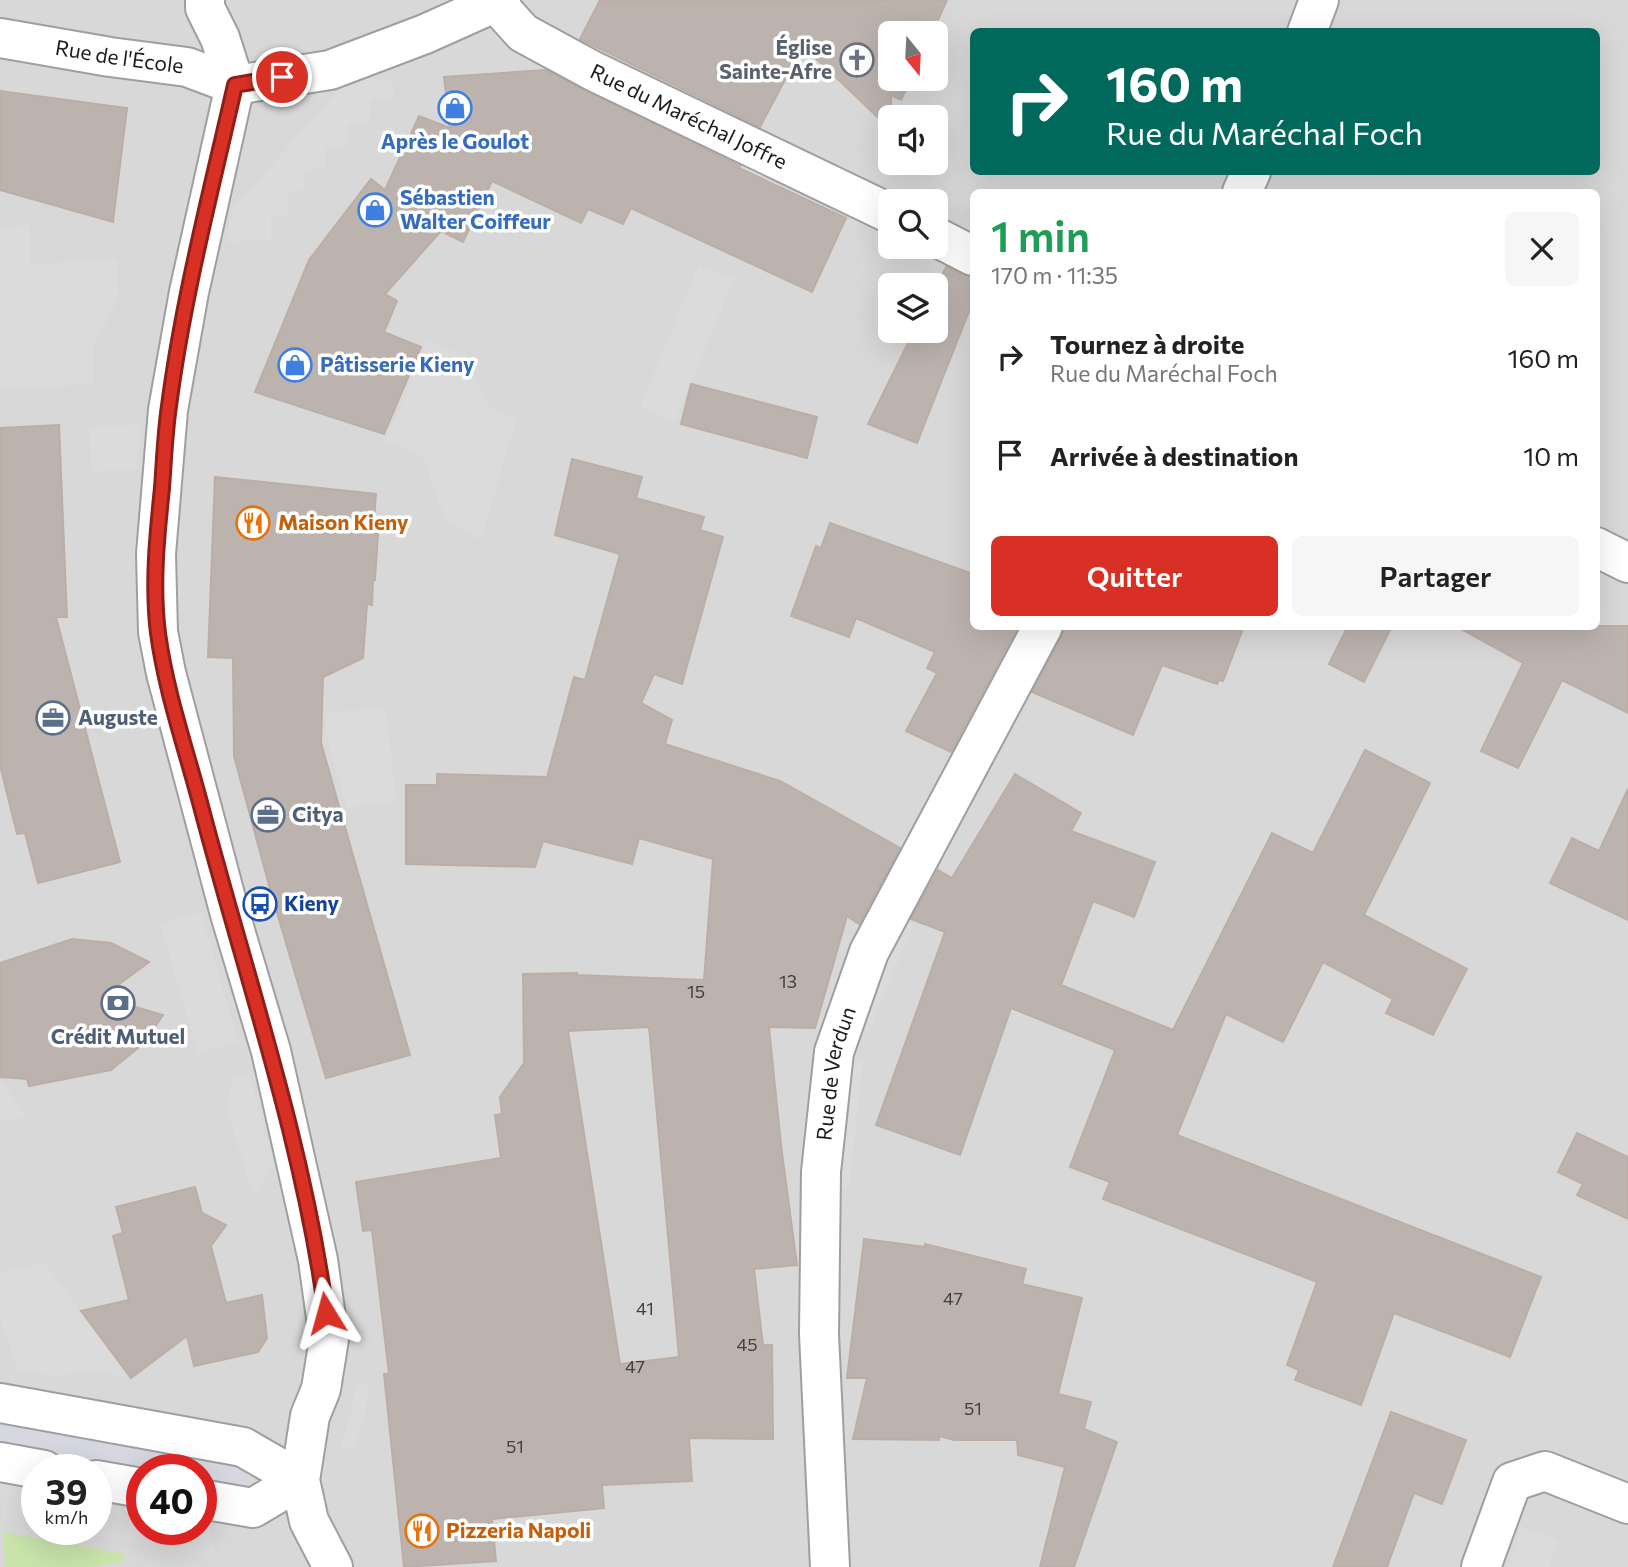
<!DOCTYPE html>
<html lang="fr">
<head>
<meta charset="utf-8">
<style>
  :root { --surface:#fff; --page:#f6f6f6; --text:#222; --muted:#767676; --accent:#d93025 }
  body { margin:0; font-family:Commissioner,sans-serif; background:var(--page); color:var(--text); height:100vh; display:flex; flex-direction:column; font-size:26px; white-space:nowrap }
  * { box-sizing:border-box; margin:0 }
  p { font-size:23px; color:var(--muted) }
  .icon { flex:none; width:38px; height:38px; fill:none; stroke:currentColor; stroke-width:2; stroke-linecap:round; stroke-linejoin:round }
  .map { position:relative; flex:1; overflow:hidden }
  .sheet { position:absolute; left:970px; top:189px; width:630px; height:441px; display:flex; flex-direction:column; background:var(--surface); border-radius:10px; box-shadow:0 7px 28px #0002 }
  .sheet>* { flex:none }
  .top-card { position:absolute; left:970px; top:28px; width:630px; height:147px; border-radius:10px; box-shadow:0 7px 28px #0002; background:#00695c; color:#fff; overflow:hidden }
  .needle { width:46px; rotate:162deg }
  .tools { position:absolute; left:878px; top:21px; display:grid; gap:14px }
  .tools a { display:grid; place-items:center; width:70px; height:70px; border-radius:10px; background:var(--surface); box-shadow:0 7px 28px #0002; font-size:35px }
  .speed { position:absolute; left:21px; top:1454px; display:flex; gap:14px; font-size:35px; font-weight:700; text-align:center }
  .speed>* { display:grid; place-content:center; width:91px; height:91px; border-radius:50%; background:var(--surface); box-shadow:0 7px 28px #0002; line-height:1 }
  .speed small { font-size:18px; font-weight:400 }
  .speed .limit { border:10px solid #d22; background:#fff; color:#111 }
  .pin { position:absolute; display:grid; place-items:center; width:60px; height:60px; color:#fff; margin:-30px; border:4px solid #fff; border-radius:50%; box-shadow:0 2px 7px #0007 }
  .me { position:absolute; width:77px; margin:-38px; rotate:352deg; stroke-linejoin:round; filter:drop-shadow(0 0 5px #0008) }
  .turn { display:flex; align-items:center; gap:24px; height:147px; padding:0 21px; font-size:32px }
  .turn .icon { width:91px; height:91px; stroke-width:2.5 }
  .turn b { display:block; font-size:49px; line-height:60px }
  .round { display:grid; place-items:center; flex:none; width:74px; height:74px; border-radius:10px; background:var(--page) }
  .head { display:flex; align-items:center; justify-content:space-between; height:119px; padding:0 21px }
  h1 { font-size:42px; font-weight:600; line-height:52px; color:#1e9e55 }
  .primary-button { display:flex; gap:14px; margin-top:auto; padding:14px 21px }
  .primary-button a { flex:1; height:80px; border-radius:10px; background:var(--accent); color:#fff; font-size:28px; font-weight:600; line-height:80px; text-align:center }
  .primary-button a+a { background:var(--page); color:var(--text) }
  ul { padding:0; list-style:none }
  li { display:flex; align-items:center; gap:21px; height:98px; padding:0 21px }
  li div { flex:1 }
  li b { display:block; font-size:26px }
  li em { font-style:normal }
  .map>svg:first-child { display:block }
  .residential { fill:#d9d8d8; fill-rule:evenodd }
  .grass { fill:#c9e3ab }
  .parking { fill:#dbdbdb }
  .plaza { fill:#d6d7e1 }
  .building { fill:#bcb3af; stroke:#bcaea5; stroke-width:2; fill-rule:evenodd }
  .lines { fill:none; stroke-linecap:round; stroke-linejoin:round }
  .minor-casing { stroke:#9f9f9f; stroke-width:42 }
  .minor { stroke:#fff; stroke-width:38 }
  .route-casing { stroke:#8d1f18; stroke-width:18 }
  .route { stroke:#d93025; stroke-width:12 }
  .labels { text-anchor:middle; stroke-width:7; stroke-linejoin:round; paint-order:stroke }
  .number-label { font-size:18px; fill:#434140 }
  .worship-label { font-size:21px; font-weight:bold; fill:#5b616d; stroke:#fff; text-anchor:end }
  .street-label { font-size:21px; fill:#1b1b1b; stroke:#fff }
  .shop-label { font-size:21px; font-weight:bold; fill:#366cbe; stroke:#fff; text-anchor:start }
  .food-label { font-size:21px; font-weight:bold; fill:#c56008; stroke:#fff; text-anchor:start }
  .service-label { font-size:21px; font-weight:bold; fill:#4e5e75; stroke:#fff; text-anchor:start }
  .transit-label { font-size:21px; font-weight:bold; fill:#164399; stroke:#fff; text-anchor:start }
</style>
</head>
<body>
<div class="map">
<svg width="1628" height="1567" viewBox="0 0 1628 1567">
  <rect width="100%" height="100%" fill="#ece8e2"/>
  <path class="residential" d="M0 0H1628V1567H0ZM973 32H1596V172H973ZM891 33H936V79H891ZM891 117H936V163H891ZM973 192H1596V626H973ZM891 201H936V247H891ZM891 285H936V331H891ZM37 1470H96V1530H37ZM142 1470H201V1530H142Z"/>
  <path class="grass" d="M3 1532 126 1554 124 1561 95 1567H5Z"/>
  <g class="parking">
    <path d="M360 78 392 79 394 97 370 100 369 122 348 124V145L325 147 326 168 304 170 305 190 288 192V215L271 216V240L226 242 232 210 341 87Z"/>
    <path d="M30 225V264L117 260 118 299 93 348 94 384 0 389V227Z"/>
    <path d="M699 264 734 279 675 421 640 407Z"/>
    <path d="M427 341 466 356 488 405 516 420 481 540 446 522 423 456 386 441Z"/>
    <path d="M140 425 137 470 91 471 89 426Z"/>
    <path d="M386 710 396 801 347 808 326 734V711Z"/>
    <path d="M201 912 238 1042 198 1053 160 924Z"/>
    <path d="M900 917 913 924 911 929 913 930 883 996 870 1033 855 1028Z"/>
    <path d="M850 1056 863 1061 849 1189 835 1187Z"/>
    <path d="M249 1073 274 1164 254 1197 227 1111 232 1078Z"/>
    <path d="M0 1081 3 1082 26 1117 0 1122Z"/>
    <path d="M45 1263 80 1311 131 1378 90 1370 57 1377 18 1370 0 1319V1272Z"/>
    <path d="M356 1382 369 1384 366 1411 355 1450 341 1446 352 1408Z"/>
    <path d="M0 1483 37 1490V1525L2 1519Z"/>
    <path d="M96 1502 142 1510V1530H201V1522L208 1523 216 1558 61 1530H96Z"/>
    <path d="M1522 1527 1559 1540 1549 1567H1508Z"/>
  </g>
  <path class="plaza" d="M0 1403 243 1447 253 1508 201 1499V1470H44L0 1462Z"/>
  <g class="building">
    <path d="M600 0H947L932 33H891V79H911L901 100 891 95V130L803 46 760 127 580 39Z"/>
    <path d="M545 70 740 166 739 168 846 218 812 292 631 208 623 224 588 209 581 223 492 181 463 242 441 231 385 294 397 301 384 332 421 347 384 434 255 392 309 260 371 179 385 190 419 116 450 128 444 77Z"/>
    <path d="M0 91 127 108 113 222 0 190Z"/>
    <path d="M946 267 973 278V301L917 443 868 424 914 331H936V287Z"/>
    <path d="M691 384 817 417 807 458 681 424Z"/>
    <path d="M59 425 67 617H56L120 862 38 883 25 833 17 834 0 765V428Z"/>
    <path d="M572 459 642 477 636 498 704 517 700 530 723 537 682 684 654 674 641 703 672 720 665 744 780 781 900 848 859 924 847 916 815 1028 769 1027 781 1145 797 1265 754 1269 763 1345H772L773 1439 689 1438 692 1481 602 1485 604 1508 492 1519 496 1561 404 1567 384 1374H389L372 1230 363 1231 356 1182 501 1158 495 1115 502 1114 500 1097 524 1063 523 974 577 973V975L704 980 713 859 639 838 632 864 543 841 535 867 406 864V785H437V774L547 777 574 677 585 680 620 554 555 535ZM649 1027 679 1357 620 1364 568 1031Z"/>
    <path d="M215 477 376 494 373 534H378L375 580H373L372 605 367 604 363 658 323 677 321 743 410 1055 326 1078 270 889 234 756 233 658 208 657Z"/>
    <path d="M830 523 973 574V626H1018L951 752 906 731 937 673 927 668 935 652 856 618 849 637 791 616 816 546 821 548Z"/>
    <path d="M1065 626H1244L1223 681 1219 680 1217 684 1162 665 1133 735 1032 692 1062 636Z"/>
    <path d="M1348 626H1392L1364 682 1329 664Z"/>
    <path d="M1456 626H1628V713L1562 680 1518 768 1481 751 1523 663Z"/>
    <path d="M1365 750 1430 783 1364 915 1467 969 1433 1035 1386 1013 1393 999 1323 962 1283 1042 1226 1014 1177 1135 1541 1277 1510 1357 1394 1313 1361 1405 1295 1380 1299 1370 1287 1365 1317 1282 1103 1199 1110 1182 1070 1167 1115 1050 1011 1008 960 1155 876 1125 945 932 911 919 938 870 952 878 1015 774 1081 813 1071 831 1155 862 1134 917 1093 901 1061 985 1173 1030 1272 833 1313 853Z"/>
    <path d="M1628 789V920L1550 883 1572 838 1599 851Z"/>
    <path d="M72 939 111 943 149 962 102 997 163 1015 144 1043 111 1070 29 1086 27 1079 0 1077V963Z"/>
    <path d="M1577 1133 1628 1157V1219L1577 1195 1583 1184 1558 1172Z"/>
    <path d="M195 1187 202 1213 226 1225 211 1246 226 1303 262 1295 267 1338 258 1352 194 1366 187 1336 131 1378 81 1311 129 1300 113 1236 123 1233 116 1207Z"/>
    <path d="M864 1239 925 1247V1244L1026 1269 1022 1284 1082 1298 1058 1394 1091 1402 1084 1429 1117 1442 1074 1567H1040L1065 1467 1018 1455 1017 1440H954L939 1436V1440L853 1439 867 1378H847Z"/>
    <path d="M1391 1412 1466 1440 1442 1504 1414 1493 1387 1567H1333Z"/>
  </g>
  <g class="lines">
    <defs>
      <g id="minor">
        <path d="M205 0V8L220 38 235 85"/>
        <path id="s1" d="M496 3 523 33 593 71 891 214"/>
        <path d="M1307 32 1319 0"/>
        <path id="s2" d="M0 38 110 57 187 67 235 85 330 70 425 34 501 0"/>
        <path d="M235 85 189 292 168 410 156 554 158 632 166 673 230 914 271 1051 318 1260 329 1339 321 1389 310 1416 300 1480 309 1521 333 1567"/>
        <path d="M1242 192 1251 172"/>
        <path d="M936 237 973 256"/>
        <path d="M1596 547 1628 563"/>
        <path d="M0 1403 243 1447 300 1480"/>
        <path d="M0 1462 44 1470"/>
        <path d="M96 1480 142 1488"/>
        <path d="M201 1499 253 1508 300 1480"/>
        <path id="s3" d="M830 1567 819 1334 821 1172 834 1052 869 952 1043 626"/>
        <path d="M1481 1567 1512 1482 1545 1471 1628 1504"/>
      </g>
    </defs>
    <use href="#minor" class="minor-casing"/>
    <use href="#minor" class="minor"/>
  </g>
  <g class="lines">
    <defs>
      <path id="route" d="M282 77 235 85C211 191 183 298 169 406 165 433 164 461 162 488 157 536 152 585 158 633 166 693 187 752 202 810 246 977 303 1141 326 1313"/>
    </defs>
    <use href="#route" class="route-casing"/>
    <use href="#route" class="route"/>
  </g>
  <defs>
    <symbol id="church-ring" viewBox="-11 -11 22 22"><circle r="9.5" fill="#fff" stroke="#6b7280" stroke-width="1.5"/><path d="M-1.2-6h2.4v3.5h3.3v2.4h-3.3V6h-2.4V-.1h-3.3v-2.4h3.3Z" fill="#6b7280"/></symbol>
    <symbol id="shop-ring" viewBox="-11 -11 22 22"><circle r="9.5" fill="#fff" stroke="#3f7fe0" stroke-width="1.5"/><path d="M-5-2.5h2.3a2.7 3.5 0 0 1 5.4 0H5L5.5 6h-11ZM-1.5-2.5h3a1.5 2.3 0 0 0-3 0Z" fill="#3f7fe0"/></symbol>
    <symbol id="restaurant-ring" viewBox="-11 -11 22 22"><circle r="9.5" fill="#fff" stroke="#e8710a" stroke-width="1.5"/><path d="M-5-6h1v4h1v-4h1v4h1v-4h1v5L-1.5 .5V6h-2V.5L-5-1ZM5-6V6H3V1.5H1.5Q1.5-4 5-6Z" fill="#e8710a"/></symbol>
    <symbol id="office-ring" viewBox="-11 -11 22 22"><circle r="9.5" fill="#fff" stroke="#5c6f8a" stroke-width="1.5"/><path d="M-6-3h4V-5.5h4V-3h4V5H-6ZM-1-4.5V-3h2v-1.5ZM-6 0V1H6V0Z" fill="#5c6f8a"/></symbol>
    <symbol id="bus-ring" viewBox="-11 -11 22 22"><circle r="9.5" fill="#fff" stroke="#1a4fb4" stroke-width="1.5"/><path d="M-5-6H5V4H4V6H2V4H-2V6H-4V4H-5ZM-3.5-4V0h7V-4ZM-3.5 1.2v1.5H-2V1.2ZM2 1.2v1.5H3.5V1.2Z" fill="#1a4fb4"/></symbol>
    <symbol id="bank-ring" viewBox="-11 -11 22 22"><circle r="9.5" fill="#fff" stroke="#5c6f8a" stroke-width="1.5"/><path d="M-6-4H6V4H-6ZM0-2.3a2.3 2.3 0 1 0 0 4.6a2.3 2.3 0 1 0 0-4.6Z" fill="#5c6f8a"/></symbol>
  </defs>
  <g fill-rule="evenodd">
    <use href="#church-ring" x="838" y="41" width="38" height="38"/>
    <use href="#shop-ring" x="436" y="89" width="38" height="38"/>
    <use href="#shop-ring" x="356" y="191" width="38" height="38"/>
    <use href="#shop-ring" x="276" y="346" width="38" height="38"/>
    <use href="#restaurant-ring" x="234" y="504" width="38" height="38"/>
    <use href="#office-ring" x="34" y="699" width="38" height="38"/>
    <use href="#office-ring" x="249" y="796" width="38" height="38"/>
    <use href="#bus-ring" x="241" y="885" width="38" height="38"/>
    <use href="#bank-ring" x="99" y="984" width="38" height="38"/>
    <use href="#restaurant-ring" x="403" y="1512" width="38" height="38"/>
  </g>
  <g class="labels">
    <g class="number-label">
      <text x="788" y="988">13</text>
      <text x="696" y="998">15</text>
      <text x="953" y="1305">47</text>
      <text x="645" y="1315">41</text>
      <text x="747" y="1351">45</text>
      <text x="635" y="1373">47</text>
      <text x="973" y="1415">51</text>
      <text x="515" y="1453">51</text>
    </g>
    <g class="worship-label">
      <text x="832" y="55">Église<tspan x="832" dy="24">Sainte-Afre</tspan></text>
    </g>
    <g class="street-label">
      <text dy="7" stroke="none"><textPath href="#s2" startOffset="121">Rue de l'École</textPath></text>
      <text dy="7" stroke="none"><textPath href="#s1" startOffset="226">Rue du Maréchal Joffre</textPath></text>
      <text dy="7" stroke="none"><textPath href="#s3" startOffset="495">Rue de Verdun</textPath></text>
    </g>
    <g class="shop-label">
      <text x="455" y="149" text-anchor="middle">Après le Goulot</text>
      <text x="400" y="205">Sébastien<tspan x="400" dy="24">Walter Coiffeur</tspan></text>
      <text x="320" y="372">Pâtisserie Kieny</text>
    </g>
    <g class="food-label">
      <text x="278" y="530">Maison Kieny</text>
      <text x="446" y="1538">Pizzeria Napoli</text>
    </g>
    <g class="service-label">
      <text x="78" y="725">Auguste</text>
      <text x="292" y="822">Citya</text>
      <text x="118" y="1044" text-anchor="middle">Crédit Mutuel</text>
    </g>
    <g class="transit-label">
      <text x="284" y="911">Kieny</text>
    </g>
  </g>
</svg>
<div class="tools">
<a><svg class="needle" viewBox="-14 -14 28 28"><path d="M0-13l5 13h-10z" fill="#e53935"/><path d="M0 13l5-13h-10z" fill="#767676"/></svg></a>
<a><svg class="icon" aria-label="sound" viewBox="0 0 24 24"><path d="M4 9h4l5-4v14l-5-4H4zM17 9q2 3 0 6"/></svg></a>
<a><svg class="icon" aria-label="search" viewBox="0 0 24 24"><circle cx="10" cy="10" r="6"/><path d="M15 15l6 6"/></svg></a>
<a><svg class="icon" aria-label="layers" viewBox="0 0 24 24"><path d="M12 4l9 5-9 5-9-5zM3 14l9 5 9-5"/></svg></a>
</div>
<div class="speed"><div>39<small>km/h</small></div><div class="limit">40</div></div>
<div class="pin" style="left:282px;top:77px;background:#d93025"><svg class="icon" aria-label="arrive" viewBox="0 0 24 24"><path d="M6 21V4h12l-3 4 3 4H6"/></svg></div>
<svg class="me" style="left:326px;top:1313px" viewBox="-20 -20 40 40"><path d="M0-17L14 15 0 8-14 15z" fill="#d93025" stroke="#fff" stroke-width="4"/></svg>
<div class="top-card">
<div class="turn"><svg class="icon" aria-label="right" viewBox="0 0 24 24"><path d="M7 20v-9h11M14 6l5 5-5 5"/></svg><div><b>160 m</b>Rue du Maréchal Foch</div></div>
</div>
<section class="sheet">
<div class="head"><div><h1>1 min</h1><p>170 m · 11:35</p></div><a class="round"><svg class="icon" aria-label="close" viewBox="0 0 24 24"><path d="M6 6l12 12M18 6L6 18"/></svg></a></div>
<ul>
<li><svg class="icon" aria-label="right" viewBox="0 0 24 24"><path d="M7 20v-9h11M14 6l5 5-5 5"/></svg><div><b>Tournez à droite</b><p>Rue du Maréchal Foch</p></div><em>160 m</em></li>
<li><svg class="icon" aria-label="arrive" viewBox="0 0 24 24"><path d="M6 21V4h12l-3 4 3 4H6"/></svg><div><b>Arrivée à destination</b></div><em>10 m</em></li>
</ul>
<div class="primary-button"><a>Quitter</a><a>Partager</a></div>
</section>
</div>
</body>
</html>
